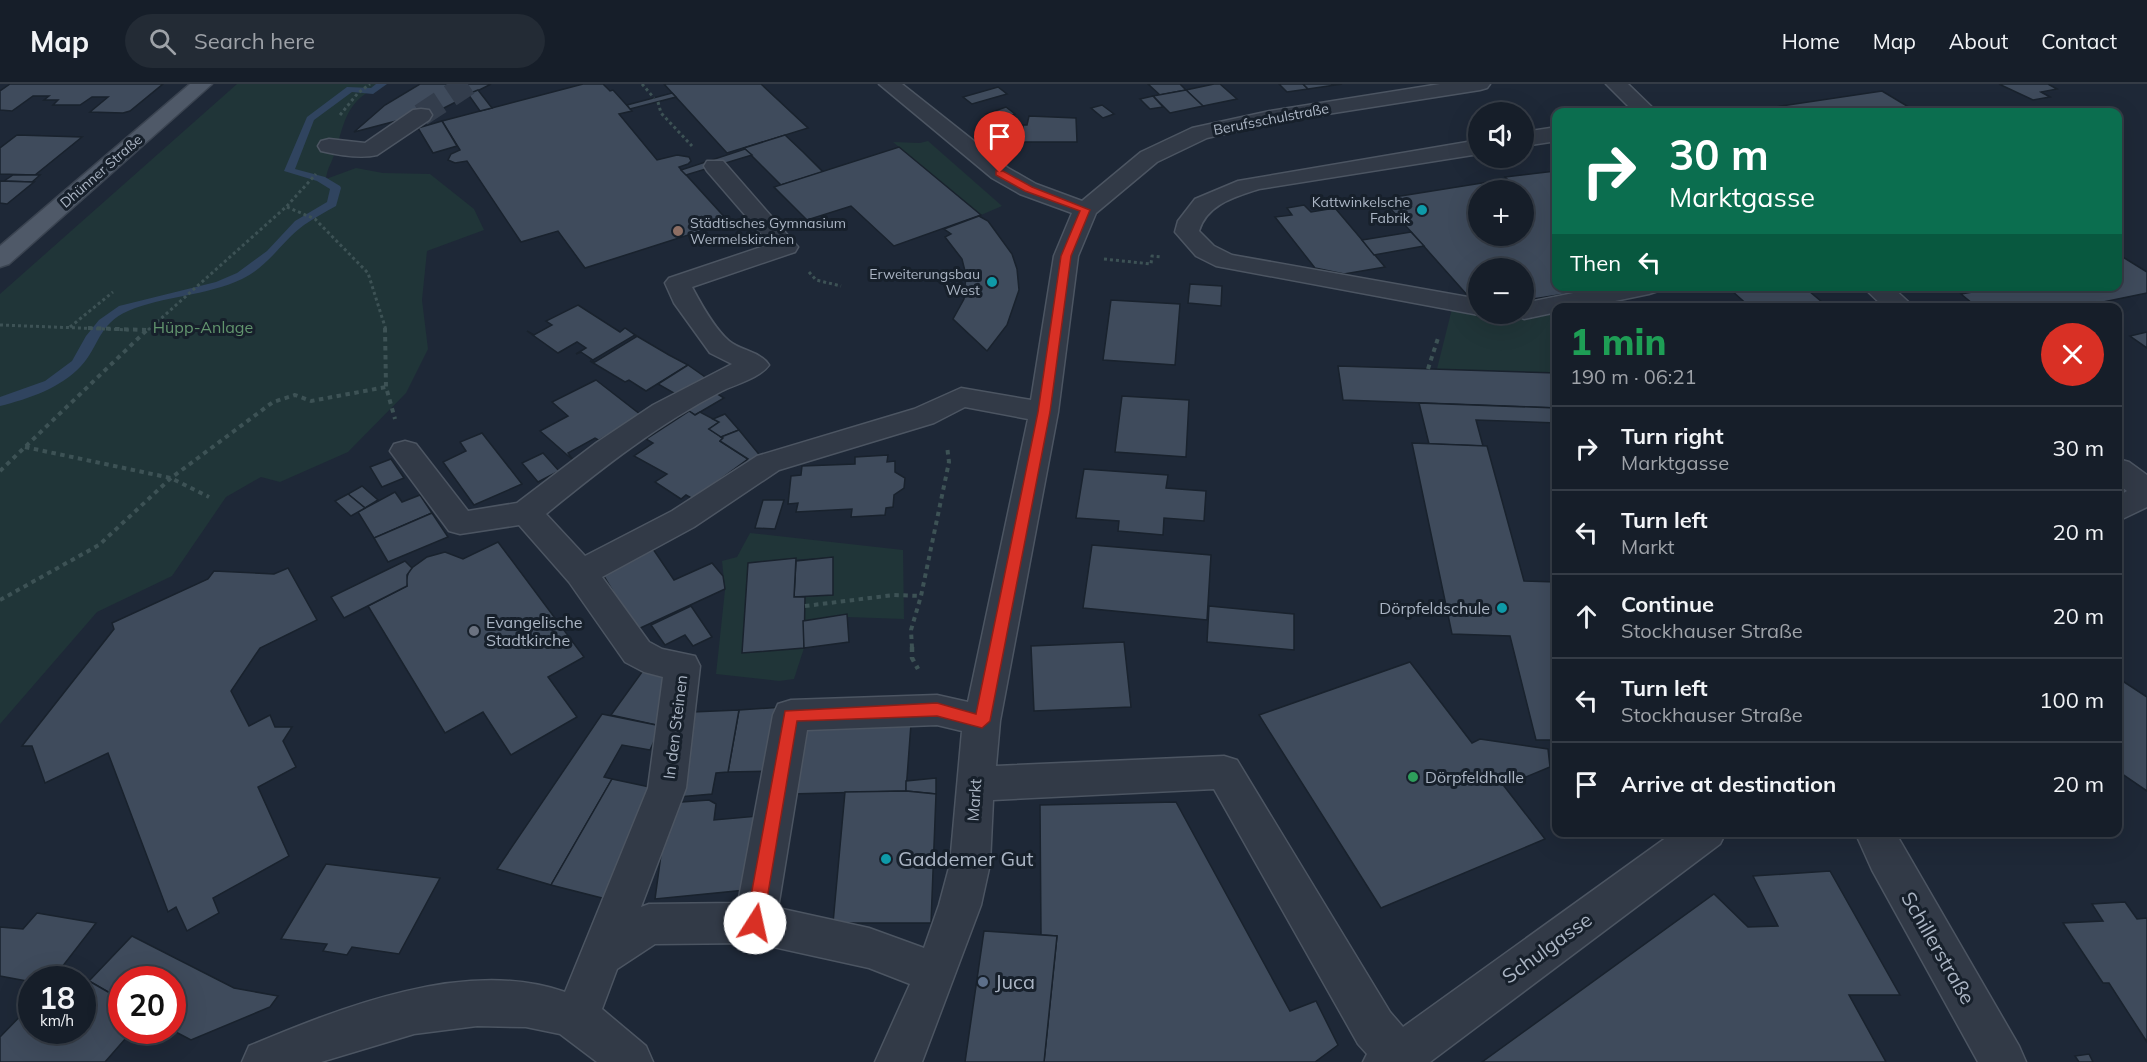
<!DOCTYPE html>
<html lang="en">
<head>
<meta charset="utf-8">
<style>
  :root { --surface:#161e29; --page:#232b35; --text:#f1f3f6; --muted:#9ea2a8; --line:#353c46 }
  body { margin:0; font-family:Mulish,sans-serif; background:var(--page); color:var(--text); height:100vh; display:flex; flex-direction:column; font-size:22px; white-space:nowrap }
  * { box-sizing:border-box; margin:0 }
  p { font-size:20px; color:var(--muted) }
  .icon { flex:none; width:33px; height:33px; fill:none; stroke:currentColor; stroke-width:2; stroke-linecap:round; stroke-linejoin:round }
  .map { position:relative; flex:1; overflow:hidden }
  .details { position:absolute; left:1552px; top:219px; width:570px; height:534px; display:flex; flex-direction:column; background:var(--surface); border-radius:12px; box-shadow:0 6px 24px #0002,0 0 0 2px var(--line) }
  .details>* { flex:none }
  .guide { position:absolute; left:1552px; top:24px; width:570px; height:183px; border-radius:12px; box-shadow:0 6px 24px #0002,0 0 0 2px var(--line); background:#0b6e4f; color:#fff; overflow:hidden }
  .buttons { position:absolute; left:1468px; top:18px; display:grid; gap:12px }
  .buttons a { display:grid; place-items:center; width:66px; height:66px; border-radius:50%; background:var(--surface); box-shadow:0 6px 24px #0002,0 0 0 2px var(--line); font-size:30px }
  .speed { position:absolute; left:18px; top:882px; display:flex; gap:12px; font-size:30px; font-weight:700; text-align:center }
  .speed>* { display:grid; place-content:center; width:78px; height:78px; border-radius:50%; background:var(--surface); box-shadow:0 6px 24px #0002,0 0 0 2px var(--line); line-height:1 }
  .speed small { font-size:15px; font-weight:400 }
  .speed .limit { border:9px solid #d22; background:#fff; color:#111 }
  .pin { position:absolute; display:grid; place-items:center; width:51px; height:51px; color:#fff; margin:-62px -26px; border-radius:50% 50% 50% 0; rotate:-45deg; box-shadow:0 0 6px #0007 }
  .pin .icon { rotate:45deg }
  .me { position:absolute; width:66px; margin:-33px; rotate:10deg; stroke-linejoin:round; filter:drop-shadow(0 0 4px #0008) }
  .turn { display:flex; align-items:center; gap:21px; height:126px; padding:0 18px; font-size:27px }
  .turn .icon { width:78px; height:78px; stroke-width:2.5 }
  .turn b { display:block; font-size:42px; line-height:51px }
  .then { display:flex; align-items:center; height:57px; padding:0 18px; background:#0003; gap:12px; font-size:22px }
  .round { display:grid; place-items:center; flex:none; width:63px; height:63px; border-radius:32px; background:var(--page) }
  .overview { display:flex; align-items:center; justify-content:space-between; height:102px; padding:0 18px }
  h1 { font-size:36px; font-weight:800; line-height:45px; color:#1e9e55 }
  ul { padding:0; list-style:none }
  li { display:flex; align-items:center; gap:18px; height:84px; padding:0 18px; border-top:2px solid var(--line) }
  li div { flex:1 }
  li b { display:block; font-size:22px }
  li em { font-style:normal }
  header { display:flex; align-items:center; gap:36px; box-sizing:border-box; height:84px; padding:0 30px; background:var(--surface); border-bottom:2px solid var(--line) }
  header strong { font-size:28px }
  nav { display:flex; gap:33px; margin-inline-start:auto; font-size:21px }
  .search { width:420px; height:54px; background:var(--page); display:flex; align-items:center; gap:15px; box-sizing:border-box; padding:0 21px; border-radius:33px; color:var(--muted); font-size:22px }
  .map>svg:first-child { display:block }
  .green { fill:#203538 }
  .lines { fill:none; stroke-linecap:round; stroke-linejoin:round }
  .stream { fill:#30445f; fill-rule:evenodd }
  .building { fill:#3f4b5c; stroke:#19222d; stroke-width:1.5; fill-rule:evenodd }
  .minor-tunnel { stroke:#333d4c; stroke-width:23; stroke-dasharray:23 12; stroke-linecap:butt }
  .minor-casing { stroke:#4c5562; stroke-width:3 }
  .major-casing { stroke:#3b4451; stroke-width:3 }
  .path-far2 { stroke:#3d5255; stroke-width:3; stroke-dasharray:3 3; stroke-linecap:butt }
  .path-far1 { stroke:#3d5255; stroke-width:4; stroke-dasharray:4.5 4.5; stroke-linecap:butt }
  .path { stroke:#3d5255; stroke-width:4.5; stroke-dasharray:5 5; stroke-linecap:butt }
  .minor { fill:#323a47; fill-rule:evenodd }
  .major { fill:#4f5968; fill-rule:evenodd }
  .route { fill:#d93025; stroke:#8d1f18; stroke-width:1.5 }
  .culture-dot { fill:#0f9aa8; stroke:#17202b; stroke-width:2 }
  .education-dot { fill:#8d6e63; stroke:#17202b; stroke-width:2 }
  .worship-dot { fill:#6b7280; stroke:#17202b; stroke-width:2 }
  .leisure-dot { fill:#2e9e5b; stroke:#17202b; stroke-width:2 }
  .service-dot { fill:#5c6f8a; stroke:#17202b; stroke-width:2 }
  .labels { text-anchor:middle; stroke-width:6; stroke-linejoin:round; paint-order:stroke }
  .far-street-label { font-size:14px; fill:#abb5c4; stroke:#17202b }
  .far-poi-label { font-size:14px; fill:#abb5c4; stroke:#17202b; text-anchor:end }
  .park-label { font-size:16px; fill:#62956e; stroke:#17202b }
  .poi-label { font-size:16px; fill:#abb5c4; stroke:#17202b; text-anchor:start }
  .street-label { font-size:16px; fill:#abb5c4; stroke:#17202b }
  .near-poi-label { font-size:20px; fill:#abb5c4; stroke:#17202b; text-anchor:start }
  .near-street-label { font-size:20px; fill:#abb5c4; stroke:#17202b }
</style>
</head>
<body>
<header>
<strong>Map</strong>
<div class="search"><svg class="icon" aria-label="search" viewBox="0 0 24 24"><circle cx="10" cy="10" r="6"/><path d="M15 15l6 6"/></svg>Search here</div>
<nav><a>Home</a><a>Map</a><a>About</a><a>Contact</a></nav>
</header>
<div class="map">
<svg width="2147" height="978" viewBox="0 0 2147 978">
  <rect width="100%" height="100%" fill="#1e2837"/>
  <g class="green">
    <path d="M237 0H382C345 18 346 35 335 68 332 79 327 84 326 95L356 84 383 89 430 90 474 125 484 146 427 167 422 216 428 265 406 309 348 368 280 398 261 393 226 413 172 492 97 528 0 640V210Z"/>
    <path d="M928 57 1002 122 981 131 893 58 920 59Z"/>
    <path d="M1452 225 1518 234 1557 226V289L1437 285Z"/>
    <path d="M750 449 903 466 904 535 847 533V530L803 537 805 513 833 511V473L749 479 742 569 804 564 794 595 779 597 716 590 725 506 722 477 737 473Z"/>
  </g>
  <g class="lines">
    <path class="stream" d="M376 0H387L373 10 352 8 314 36 295 85 325 93 340 102 341 104 336 122C325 128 314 134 304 141 282 157 269 182 242 195 206 212 163 212 128 227 98 240 99 263 81 282 61 304 28 315 0 322V313L45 297 72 277 86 252 99 236 119 222 216 198 237 189 267 167 295 137 327 118 330 105 317 97 284 87 307 33 347 3 371 4Z"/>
  </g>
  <g class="building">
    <path d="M10 0H163L130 27 123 29 90 28 108 13H92L80 21H53L58 16H44L49 12H33L12 27 0 26V7Z"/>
    <path d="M420 0H491L442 25 354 48 385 21Z"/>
    <path d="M583 0H603L610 7 613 6 632 27 619 30 657 76 677 71 689 73 691 77 688 80 679 83 729 138 585 184 558 147 521 158 467 77 455 79 448 76 451 70 460 66 442 37Z"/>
    <path d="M664 0H761L808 44 727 69Z"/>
    <path d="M1148 0H1180L1186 6 1160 11Z"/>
    <path d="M1214 0H1220L1237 15 1203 22 1186 6Z"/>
    <path d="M1279 0H1303L1308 5 1287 8Z"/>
    <path d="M1303 0H1342L1308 5Z"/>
    <path d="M1999 0H2048L2057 5 2041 8 2050 13 2033 16Z"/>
    <path d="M998 3 1007 10 972 20 963 13Z"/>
    <path d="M478 6 492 24 480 27 468 10Z"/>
    <path d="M1186 6 1203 22 1170 29 1153 12Z"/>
    <path d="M1882 7 1917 28H1742Z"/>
    <path d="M672 9 676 13 630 25 627 21Z"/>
    <path d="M1153 12 1163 23 1150 25 1140 15Z"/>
    <path d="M1102 21 1114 30 1103 34 1091 24Z"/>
    <path d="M1006 23 1015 30 994 37 986 30Z"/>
    <path d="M1029 32 1076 34 1077 58H1023V41H1027Z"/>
    <path d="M442 37 457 62 433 69 418 44Z"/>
    <path d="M17 51 82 53 35 91 0 90V64Z"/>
    <path d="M785 51 803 68 823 88 781 101 744 64Z"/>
    <path d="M899 63 981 131 894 162 851 122 807 136 774 103Z"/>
    <path d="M745 65 752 71 686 91 681 86Z"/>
    <path d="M1557 84V202H1616L1533 215 1524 205V184H1479V210L1468 212 1382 115 1507 95 1505 93 1556 87 1554 85ZM1479 106H1524V152H1479Z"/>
    <path d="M13 91H40L32 98 4 97Z"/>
    <path d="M0 97 32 98H34L7 120 0 119Z"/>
    <path d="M1304 121 1311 128 1335 124 1385 183 1344 190 1315 184 1275 133 1292 131 1287 124Z"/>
    <path d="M979 132 988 137 1012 170 1017 185 1019 206 1007 241 987 267 953 235 964 215 966 191 962 175 945 153 951 150 944 145Z"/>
    <path d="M1411 148 1424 162 1374 171 1362 156Z"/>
    <path d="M2118 170 2147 188V209L2074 224H1978L1961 210 1972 208 1963 202H2118Z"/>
    <path d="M1190 200 1222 202 1221 222 1188 219Z"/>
    <path d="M1748 202H1760L1766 208 1803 202 1829 224H1751L1731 206Z"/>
    <path d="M1111 216 1180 220 1175 281 1103 276Z"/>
    <path d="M578 221 620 248 625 244 635 251 593 276 581 268 576 270 586 264 577 258 558 269 527 247 534 251 552 241 546 237Z"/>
    <path d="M2147 248V264L2130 252Z"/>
    <path d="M635 251 669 271 688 281 646 307 629 296 625 298 590 277 595 278 636 253Z"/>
    <path d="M688 281 708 295 679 312 658 300Z"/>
    <path d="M1338 282 1557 289V324L1343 316Z"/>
    <path d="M596 296 641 331 599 356 602 358 595 354 568 369 574 377 540 347 568 332 552 318Z"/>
    <path d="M711 306 724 314 695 331 684 324Z"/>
    <path d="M1122 312 1189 316 1186 373 1115 368Z"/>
    <path d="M1419 319 1557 324V339L1476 336 1483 362 1429 360Z"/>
    <path d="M689 327 695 331 700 328 719 338 709 345 723 354 720 357 748 375 693 415 686 411 681 415 655 398 667 390 634 372 653 359 646 355Z"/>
    <path d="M725 330 739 346 721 353 709 345 719 338 713 335Z"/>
    <path d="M739 346 762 374 745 378 748 375 720 357 723 354 721 353Z"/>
    <path d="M482 349 522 400 474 421 443 378 466 367 460 358Z"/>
    <path d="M1412 359 1487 362 1524 497 1557 498V656H1536L1510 552 1452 550Z"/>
    <path d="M543 369 559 387 538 398 522 379Z"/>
    <path d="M888 371 887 378 895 377V388L905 394 904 404 894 411 893 423 886 424 885 431 851 433 852 425 796 428 798 419 788 420 791 392 801 391 802 382 855 380V373Z"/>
    <path d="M391 375 404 394 382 403 370 383Z"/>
    <path d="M1084 385 1168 391 1166 404 1206 407 1204 437 1164 434 1163 451 1118 447 1119 437 1076 434Z"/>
    <path d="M362 402 378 416 365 424 348 410Z"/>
    <path d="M395 408 402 418 420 411 432 429 374 454 358 428Z"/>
    <path d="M348 410 365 424 351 432 335 417Z"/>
    <path d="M763 416H784L775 445 755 444Z"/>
    <path d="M432 429 448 453 388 478 374 454Z"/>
    <path d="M498 458 584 573 548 593 577 633 511 671 483 628 445 649 368 522 407 502 406 497 409 486 427 473 445 468 463 475Z"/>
    <path d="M1092 461 1211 471 1207 536 1083 524Z"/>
    <path d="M653 465 674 496 712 479 723 492 725 505 636 546 602 489Z"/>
    <path d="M833 473V511L794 513 796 477Z"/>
    <path d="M796 474 794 513H805L804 564 742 569 748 479Z"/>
    <path d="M405 477 412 484 407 491V502L344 534 331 513Z"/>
    <path d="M288 484 317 536 260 564 231 607 249 642 270 631 275 643H292L283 657 296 683 258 703 289 772 213 814 219 829 187 847 176 823 168 828 108 669 45 699 32 662H22L114 545 112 539 208 495 214 487 274 490Z"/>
    <path d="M691 522 712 553 693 562 685 551 665 561 651 541Z"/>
    <path d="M1209 522 1294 530V566L1207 558Z"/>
    <path d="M847 530 849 558 804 564 803 537Z"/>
    <path d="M1124 558 1131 623 1034 627 1031 562Z"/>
    <path d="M1410 578 1472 659 1480 655 1548 665 1550 683 1504 702 1545 755 1381 824 1259 631Z"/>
    <path d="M642 588 671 593 661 642 611 631Z"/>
    <path d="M2118 594 2147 613V707L2118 687Z"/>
    <path d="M784 623 775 687 728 688 739 626Z"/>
    <path d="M739 626 728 688 716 689 712 710 678 713 692 628Z"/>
    <path d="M602 630 661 642 650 666 622 661 604 693 612 695 551 801 497 785Z"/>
    <path d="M911 640 906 707 789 710 799 644Z"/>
    <path d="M936 694V710L906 707V697Z"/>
    <path d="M612 695 659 705 606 815 551 801Z"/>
    <path d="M906 707 936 710 931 839H833L845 708Z"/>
    <path d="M709 716 716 720 714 736 758 732 746 806 655 815 668 719Z"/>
    <path d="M1176 718 1290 927 1316 917 1338 961 1315 978H1044L1057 852 1041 851 1040 721Z"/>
    <path d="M326 780 440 794 399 870 352 863 347 871 323 867 327 860 281 855Z"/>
    <path d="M1830 787 1900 911H1849L1886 978H1482L1714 810 1748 843 1778 842 1753 792Z"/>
    <path d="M2125 818 2137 835 2147 834V958L2109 899H2103L2063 839 2103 837 2092 820Z"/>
    <path d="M37 829 96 839 52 896H32V898L0 892V843L23 845Z"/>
    <path d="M984 847 1057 852 1044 978H965Z"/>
    <path d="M132 852 234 904 278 912 270 923 191 956 172 946V896H122V916L89 897Z"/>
    <path d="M89 897 122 916V946H133L105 978H0V953L32 920V946H82V904Z"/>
    <path d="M2089 970 2093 978H2079L2075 972Z"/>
  </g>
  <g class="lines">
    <path class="minor-tunnel" d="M421 31 468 0"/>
    <defs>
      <g id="minor">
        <path d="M879 0H902L1008 84 1036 100 1082 117 1141 68 1192 44 1270 27 1440 0H1490L1487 4 1480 6 1270 39 1207 54 1157 78 1096 129 1078 172 1058 328 1000 637 996 682 1224 672 1237 676 1390 928 1403 943 1674 748H1726L1720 760 1430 978H1363L1367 970 1358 960 1214 705 993 716 990 780 981 821 922 978H875L910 900 869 884 755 859 655 860 617 885 602 925 646 962 653 978H597L560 950 526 943 477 942 414 950 321 978H242L249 962C340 924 466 873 565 908L648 704 663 593 644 588 625 578 569 498 519 441 460 450 449 447 390 367 394 360 405 357 416 360 468 427 517 419 596 359 653 321 732 280 710 269 674 219 665 199 669 194 770 160 707 87 704 82 707 77H723L798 163 795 168 692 203C701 220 714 244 729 257 741 267 760 267 769 281 760 294 736 300 722 307 658 340 601 385 546 430L585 472 672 427 757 372 914 325 961 304 1031 316 1054 172 1072 129 1020 110 992 94ZM965 323 1028 335 968 618 937 611 791 616 778 620 773 631 738 819 649 820 641 823 686 704 700 582 695 572 662 565 649 558 602 493 694 443 779 386 934 339ZM937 641 962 647 950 780 939 821 924 864 869 844 778 824 807 646Z"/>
        <path d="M1606 0H1628L1657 28H1634Z"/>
        <path d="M421 25 429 26 432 31 429 36 377 71C360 75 338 71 321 67L318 62 321 57 329 55 365 59 413 26Z"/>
        <path d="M1557 43V57L1524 62V48Z"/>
        <path d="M1479 56V70L1259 105C1235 113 1207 120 1199 147L1214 162 1232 171 1479 215V230H1485L1479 231 1216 182 1196 172 1175 148 1178 137 1195 115 1238 97Z"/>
        <path d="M1608 202H1662L1658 207 1649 210 1581 224H1557V228L1524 235 1513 230H1524V219Z"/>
        <path d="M1862 202H1891L1915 224H1885Z"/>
        <path d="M2118 375 2129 378 2147 391V423L2118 437V412L2127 407 2118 400Z"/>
        <path d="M1855 748H1895L2019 962 2026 978H1978L1872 786Z"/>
      </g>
      <path id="major" d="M190 0H212L9 180 0 183V162Z"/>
    </defs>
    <use href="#minor" class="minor-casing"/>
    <use href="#major" class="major-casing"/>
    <g class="path-far2">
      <path d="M642 0 654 14"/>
      <path d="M658 18 661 29 692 62"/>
      <path d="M340 31 358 9 370 0"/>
      <path d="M287 123 315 135 368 189 386 246"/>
      <path d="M1104 175 1151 180 1152 172 1162 173"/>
      <path d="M809 188 816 196 841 202"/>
      <path d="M0 241 132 246"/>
      <path d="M70 243 113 208"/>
      <path d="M148 246 286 123 316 90"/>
    </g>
    <g class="path-far1">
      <path d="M88 244 146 246"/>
      <path d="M385 244 386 303 395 335"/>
      <path d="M1428 285 1439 251"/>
      <path d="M25 363 171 394 209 413"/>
      <path d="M0 387 149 244"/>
      <path d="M0 516 99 461 171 394 273 318 295 311 311 317 386 303"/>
      <path d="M805 522 894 511 921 512"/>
      <path d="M912 564 911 546 921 512 949 378 947 362"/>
    </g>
    <path class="path" d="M912 563V574L918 585"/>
    <use href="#minor" class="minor"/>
    <use href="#major" class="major"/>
  </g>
  <path class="route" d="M996 87H1003L1032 103 1090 126 1071 172 1050 328 990 637 982 644 937 632 797 637 763 839 761 845 755 847 749 845 746 839 785 627 937 619 976 630 1038 328 1061 172 1080 127 1025 107 996 91Z"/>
  <g class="culture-dot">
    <circle cx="1422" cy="126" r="6"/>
    <circle cx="992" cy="198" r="6"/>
    <circle cx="1502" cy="524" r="6"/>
    <circle cx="886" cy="775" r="6"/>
  </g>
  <circle class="education-dot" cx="678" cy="147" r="6"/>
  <circle class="worship-dot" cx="474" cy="547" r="6"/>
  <circle class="leisure-dot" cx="1413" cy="693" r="6"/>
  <circle class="service-dot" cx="983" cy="898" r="6"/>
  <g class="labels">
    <g class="far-street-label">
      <text transform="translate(1271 35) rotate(-11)" y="5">Berufsschulstraße</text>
      <text transform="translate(101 87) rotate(-41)" y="5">Dhünner Straße</text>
    </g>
    <g class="far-poi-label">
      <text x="1410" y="123">Kattwinkelsche<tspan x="1410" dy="16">Fabrik</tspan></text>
      <text x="690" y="144" text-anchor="start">Städtisches Gymnasium<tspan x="690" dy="16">Wermelskirchen</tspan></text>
      <text x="980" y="195">Erweiterungsbau<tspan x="980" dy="16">West</tspan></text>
    </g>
    <g class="park-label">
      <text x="203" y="249">Hüpp-Anlage</text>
    </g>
    <g class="poi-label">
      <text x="1490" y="530" text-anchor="end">Dörpfeldschule</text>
      <text x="486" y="544">Evangelische<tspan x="486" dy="18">Stadtkirche</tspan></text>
      <text x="1425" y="699">Dörpfeldhalle</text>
    </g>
    <g class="street-label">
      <text transform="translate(675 643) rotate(-83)" y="6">In den Steinen</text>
      <text transform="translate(974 716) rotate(-86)" y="6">Markt</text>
    </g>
    <g class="near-poi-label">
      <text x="898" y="782">Gaddemer Gut</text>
      <text x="995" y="905">Juca</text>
    </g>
    <g class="near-street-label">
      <text transform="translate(1547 864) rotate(-36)" y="7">Schulgasse</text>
      <text transform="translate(1938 864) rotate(60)" y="7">Schillerstraße</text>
    </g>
  </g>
</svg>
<div class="buttons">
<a><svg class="icon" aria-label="sound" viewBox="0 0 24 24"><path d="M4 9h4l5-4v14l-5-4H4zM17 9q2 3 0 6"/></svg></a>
<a>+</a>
<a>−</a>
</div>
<div class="speed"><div>18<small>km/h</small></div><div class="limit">20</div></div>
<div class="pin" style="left:1000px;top:89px;background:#d93025"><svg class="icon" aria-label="arrive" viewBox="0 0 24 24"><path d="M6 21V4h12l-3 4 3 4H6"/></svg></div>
<svg class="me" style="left:755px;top:839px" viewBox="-20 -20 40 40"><circle r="19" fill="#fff"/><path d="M0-13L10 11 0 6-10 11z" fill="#d93025"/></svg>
<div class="guide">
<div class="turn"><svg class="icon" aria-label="right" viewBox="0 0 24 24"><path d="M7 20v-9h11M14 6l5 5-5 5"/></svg><div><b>30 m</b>Marktgasse</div></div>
<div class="then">Then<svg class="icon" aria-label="left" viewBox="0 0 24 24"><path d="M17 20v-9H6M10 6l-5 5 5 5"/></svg></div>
</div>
<section class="details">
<div class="overview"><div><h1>1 min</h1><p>190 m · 06:21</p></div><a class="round" style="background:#d93025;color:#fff"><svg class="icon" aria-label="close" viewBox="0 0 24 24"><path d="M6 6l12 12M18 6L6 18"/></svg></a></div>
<ul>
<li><svg class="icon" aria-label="right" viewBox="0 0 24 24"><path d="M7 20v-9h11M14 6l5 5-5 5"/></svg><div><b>Turn right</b><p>Marktgasse</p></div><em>30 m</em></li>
<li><svg class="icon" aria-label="left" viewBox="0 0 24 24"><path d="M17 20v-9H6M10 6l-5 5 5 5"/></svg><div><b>Turn left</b><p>Markt</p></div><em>20 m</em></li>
<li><svg class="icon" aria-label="ahead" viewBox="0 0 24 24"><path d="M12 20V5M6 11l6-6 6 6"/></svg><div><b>Continue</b><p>Stockhauser Straße</p></div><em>20 m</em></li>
<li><svg class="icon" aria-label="left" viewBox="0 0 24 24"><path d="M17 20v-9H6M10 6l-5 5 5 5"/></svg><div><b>Turn left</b><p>Stockhauser Straße</p></div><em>100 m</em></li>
<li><svg class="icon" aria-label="arrive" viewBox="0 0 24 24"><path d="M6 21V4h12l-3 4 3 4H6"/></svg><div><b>Arrive at destination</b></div><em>20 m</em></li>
</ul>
</section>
</div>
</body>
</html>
